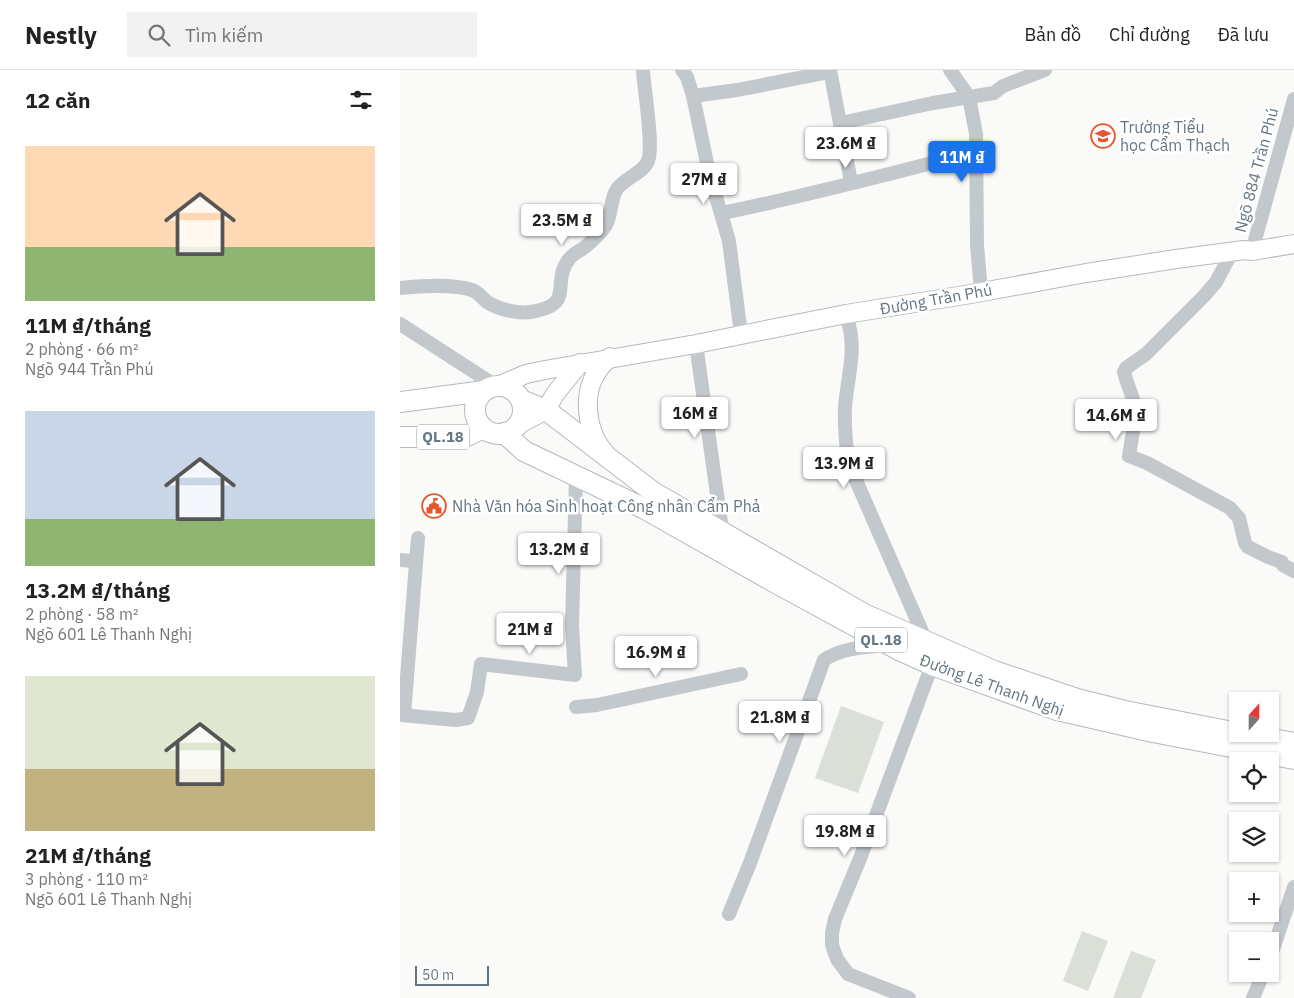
<!DOCTYPE html>
<html lang="vi">
<head>
<meta charset="utf-8">
<style>
	:root { --surface:#fff; --page:#f2f2f2; --text:#222; --muted:#767676; --line:#e0e0e0; --accent:#1a73e8 }
	body { margin:0; font-family:"IBM Plex Sans",sans-serif; background:var(--page); color:var(--text); height:100vh; display:flex; flex-direction:column; font-size:19px; white-space:nowrap }
	* { box-sizing:border-box; margin:0 }
	p { font-size:16px; color:var(--muted) }
	.icon { flex:none; width:28px; height:28px; fill:none; stroke:currentColor; stroke-width:2; stroke-linecap:round; stroke-linejoin:round }
	.map { position:relative; flex:1; overflow:hidden }
	.sheet { display:flex; flex-direction:column; background:var(--surface); width:400px }
	.sheet>* { flex:none }
	.needle { width:32px; rotate:21deg }
	.fabs { position:absolute; left:829px; top:622px; display:grid; gap:10px }
	.fabs a { display:grid; place-items:center; width:50px; height:50px; border-radius:0px; background:var(--surface); box-shadow:0 1px 4px #0004; font-size:25px }
	.scale { position:absolute; left:15px; bottom:12px; width:74px; box-sizing:border-box; padding-left:5px; border:2px solid #657683; border-top:0; font-size:14px; line-height:18px; white-space:nowrap; color:#657683; -webkit-text-stroke:4px #fff; paint-order:stroke }
	.price { position:absolute; translate:-50% -42px; padding:0 11px; border-radius:5px; background:#fff; color:#222; font-size:16px; line-height:32px; filter:drop-shadow(0 1px 2px #0008) }
	.price::after { content:''; position:absolute; left:50%; top:30px; width:15px; height:11px; margin-left:-8px; background:inherit; clip-path:polygon(0 0,100% 0,50% 100%) }
	.price.on { background:var(--accent); color:#fff }
	ul { padding:0; list-style:none }
	li { display:grid; align-content:center; gap:10px; height:265px; padding:0 25px }
	li span { display:grid; place-items:center; height:155px; border-radius:0px; color:#555 }
	li>.icon { margin-inline-start:auto }
	span .icon { width:90px; height:90px; fill:#fffc; stroke-width:1 }
	li b { font-size:21px }
	h2 { display:flex; justify-content:space-between; align-items:center; height:60px; padding:0 25px; font-size:21px }
	header { display:flex; align-items:center; gap:30px; box-sizing:border-box; height:70px; padding:0 25px; background:var(--surface); border-bottom:1px solid var(--line) }
	header strong { font-size:24px }
	nav { display:flex; gap:28px; margin-inline-start:auto; font-size:18px }
	.search { width:350px; height:45px; background:var(--page); display:flex; align-items:center; gap:12px; box-sizing:border-box; padding:0 18px; border-radius:0px; color:var(--muted); font-size:19px }
	main { display:flex; flex:1; min-height:0 }
	.map>svg:first-child { display:block }
</style>
</head>
<body>
<header>
<strong>Nestly</strong>
<div class="search"><svg class="icon" aria-label="search" viewBox="0 0 24 24"><circle cx="10" cy="10" r="6"/><path d="M15 15l6 6"/></svg>Tìm kiếm</div>
<nav><a>Bản đồ</a><a>Chỉ đường</a><a>Đã lưu</a></nav>
</header>
<main>
<section class="sheet">
<h2>12 căn<svg class="icon" aria-label="filters" viewBox="0 0 24 24"><path d="M4 7h16M4 17h16"/><circle cx="9" cy="7" r="2"/><circle cx="15" cy="17" r="2"/></svg></h2>
<ul>
<li><span style="background:linear-gradient(#ffd9b3 65%,#8fb573 0)"><svg class="icon" aria-label="home" viewBox="0 0 24 24"><path d="M3 11l9-7 9 7M6 9v11h12V9"/></svg></span><div><b>11M ₫/tháng</b><p>2 phòng · 66 m²</p><p>Ngõ 944 Trần Phú</p></div></li>
<li><span style="background:linear-gradient(#c9d6e8 70%,#8fb573 0)"><svg class="icon" aria-label="home" viewBox="0 0 24 24"><path d="M3 11l9-7 9 7M6 9v11h12V9"/></svg></span><div><b>13.2M ₫/tháng</b><p>2 phòng · 58 m²</p><p>Ngõ 601 Lê Thanh Nghị</p></div></li>
<li><span style="background:linear-gradient(#dfe7d0 60%,#c2b280 0)"><svg class="icon" aria-label="home" viewBox="0 0 24 24"><path d="M3 11l9-7 9 7M6 9v11h12V9"/></svg></span><div><b>21M ₫/tháng</b><p>3 phòng · 110 m²</p><p>Ngõ 601 Lê Thanh Nghị</p></div></li>
</ul>
</section>
<div class="map">
<svg width="894" height="928" viewBox="0 0 894 928">
	<rect width="100%" height="100%" fill="#fafaf8"/>
	<g fill="#dadfd7">
		<path d="M441,636L484,652L458,723L415,708Z"/>
		<path d="M682,861L708,871L688,921L663,911Z"/>
		<path d="M731,881L756,890L741,928H713Z"/>
	</g>
	<g fill="none" stroke-linecap="round" stroke-linejoin="round">
		<g stroke="#b5babe" stroke-width="20">
			<g id="major">
				<path d="M98,316L126,304L145,300L296,274L446,244L571,224L686,203L776,189L844,180L852,181L894,174"/>
				<path d="M116,356L146,340L155,324L180,293"/>
				<path d="M206,384C186,363 181,323 199,299C202,295 206,291 210,287"/>
			</g>
		</g>
		<g stroke="#b4b9bd" stroke-width="22">
			<g id="highway">
				<circle cx="99" cy="340" r="24"/>
				<path d="M121,330L146,340L253,422L464,544L594,601L677,629L725,641L838,663"/>
				<path d="M0,332L84,321"/>
				<path d="M104,363L124,381L245,439L374,512L501,581L532,595L657,640L753,662L894,689"/>
				<path d="M0,367H56L69,365L83,358"/>
				<path d="M843,664L894,673"/>
			</g>
		</g>
		<g stroke="#c3c8cc" stroke-width="14">
			<path d="M282,0L287,7L293,26L309,103L329,171L341,264"/>
			<path d="M430,0L451,112"/>
			<path d="M550,0L569,27L576,64L577,175L581,221"/>
			<path d="M293,26L337,20L430,2"/>
			<path d="M441,53L533,33L594,23L603,16L645,0"/>
			<path d="M322,143C407,126 491,103 576,82"/>
			<path d="M852,181L894,29"/>
			<path d="M832,182L816,212L804,226L746,284L726,298L724,302L726,309L734,332L736,342L729,386L747,393L830,438L839,448L845,473L848,477L868,487L882,492L883,495L894,501"/>
			<path d="M0,218C19,216 54,214 72,220C78,222 82,228 87,232C98,239 117,244 130,242C178,235 149,213 170,188C174,183 180,181 185,177C192,171 201,163 206,155C212,144 210,129 217,119C225,108 243,103 248,91C254,75 244,20 243,0"/>
			<path d="M446,244C458,280 448,301 445,337C444,356 446,373 448,392L527,573"/>
			<path d="M0,254L96,316"/>
			<path d="M296,274L322,460"/>
			<path d="M0,490L16,491"/>
			<path d="M176,637L197,635L341,604"/>
			<path d="M0,645L56,650L68,648L77,622L81,594L175,605L172,555L176,405"/>
			<path d="M4,645L18,468"/>
			<path d="M329,844L350,793L424,590C443,577 468,577 490,575"/>
			<path d="M870,888L894,817"/>
			<path d="M509,928L448,904L437,889L432,875V863L435,849L461,786L532,595"/>
			<path d="M853,928L863,904"/>
		</g>
		<use href="#major" stroke="#fff" stroke-width="18"/>
		<use href="#highway" stroke="#fff" stroke-width="20"/>
	</g>
	<defs>
		<g id="school-ring" transform="scale(1.25)"><circle r="9.5" fill="#fff" stroke="#e4572e" stroke-width="1.5"/><path d="M0-5L7-2L0 1L-7-2ZM-4 1L0 2.5L4 1V4Q0 6-4 4Z" fill="#e4572e"/></g>
		<g id="civic-ring" transform="scale(1.25)"><circle r="9.5" fill="#fff" stroke="#e4572e" stroke-width="1.5"/><path d="M-.6-6.5H3V-4.5H.6V-3L4-1V1h2V6H-6V1h2V-1L-.6-3ZM-1.2 2.5V6h2.4V2.5Z" fill="#e4572e"/></g>
	</defs>
	<g fill-rule="evenodd">
		<use href="#school-ring" x="703" y="66"/>
		<use href="#civic-ring" x="34" y="436"/>
	</g>
	<g text-anchor="middle" stroke-width="5" stroke-linejoin="round" paint-order="stroke">
		<g fill="#fff" stroke="#939fa8" stroke-width="1">
			<rect x="17" y="354.5" width="52" height="25" rx="4"/>
			<rect x="455" y="557.5" width="52" height="25" rx="4"/>
		</g>
		<g font-size="15" font-weight="bold" fill="#657683">
			<text x="43" y="372">QL.18</text>
			<text x="481" y="575">QL.18</text>
		</g>
		<g font-size="16" fill="#657683" stroke="#fff" text-anchor="start">
			<text x="720" y="63">Trường Tiểu<tspan x="720" dy="18">học Cẩm Thạch</tspan></text>
			<text x="52" y="442">Nhà Văn hóa Sinh hoạt Công nhân Cẩm Phả</text>
		</g>
		<g font-size="16" fill="#657683" stroke="#fff">
			<text transform="translate(856 100) rotate(-75)" y="6">Ngõ 884 Trần Phú</text>
			<text transform="translate(536 229) rotate(-10)" y="6">Đường Trần Phú</text>
			<text transform="translate(592 615) rotate(20)" y="6">Đường Lê Thanh Nghị</text>
		</g>
	</g>
</svg>
<div class="fabs">
<a><svg class="needle" viewBox="-14 -14 28 28"><path d="M0-13l5 13h-10z" fill="#e53935"/><path d="M0 13l5-13h-10z" fill="#767676"/></svg></a>
<a><svg class="icon" aria-label="locate" viewBox="0 0 24 24"><circle cx="12" cy="12" r="6"/><path d="M12 2v4M12 18v4M2 12h4M18 12h4"/></svg></a>
<a><svg class="icon" aria-label="layers" viewBox="0 0 24 24"><path d="M12 4l9 5-9 5-9-5zM3 14l9 5 9-5"/></svg></a>
<a>+</a>
<a>−</a>
</div>
<div class="scale">50 m</div>
<b class="price" style="left:446px;top:99px">23.6M ₫</b>
<b class="price on" style="left:562px;top:113px">11M ₫</b>
<b class="price" style="left:304px;top:135px">27M ₫</b>
<b class="price" style="left:162px;top:176px">23.5M ₫</b>
<b class="price" style="left:295px;top:369px">16M ₫</b>
<b class="price" style="left:716px;top:371px">14.6M ₫</b>
<b class="price" style="left:444px;top:419px">13.9M ₫</b>
<b class="price" style="left:159px;top:505px">13.2M ₫</b>
<b class="price" style="left:130px;top:585px">21M ₫</b>
<b class="price" style="left:256px;top:608px">16.9M ₫</b>
<b class="price" style="left:380px;top:673px">21.8M ₫</b>
<b class="price" style="left:445px;top:787px">19.8M ₫</b>
</div>
</main>
</body>
</html>
